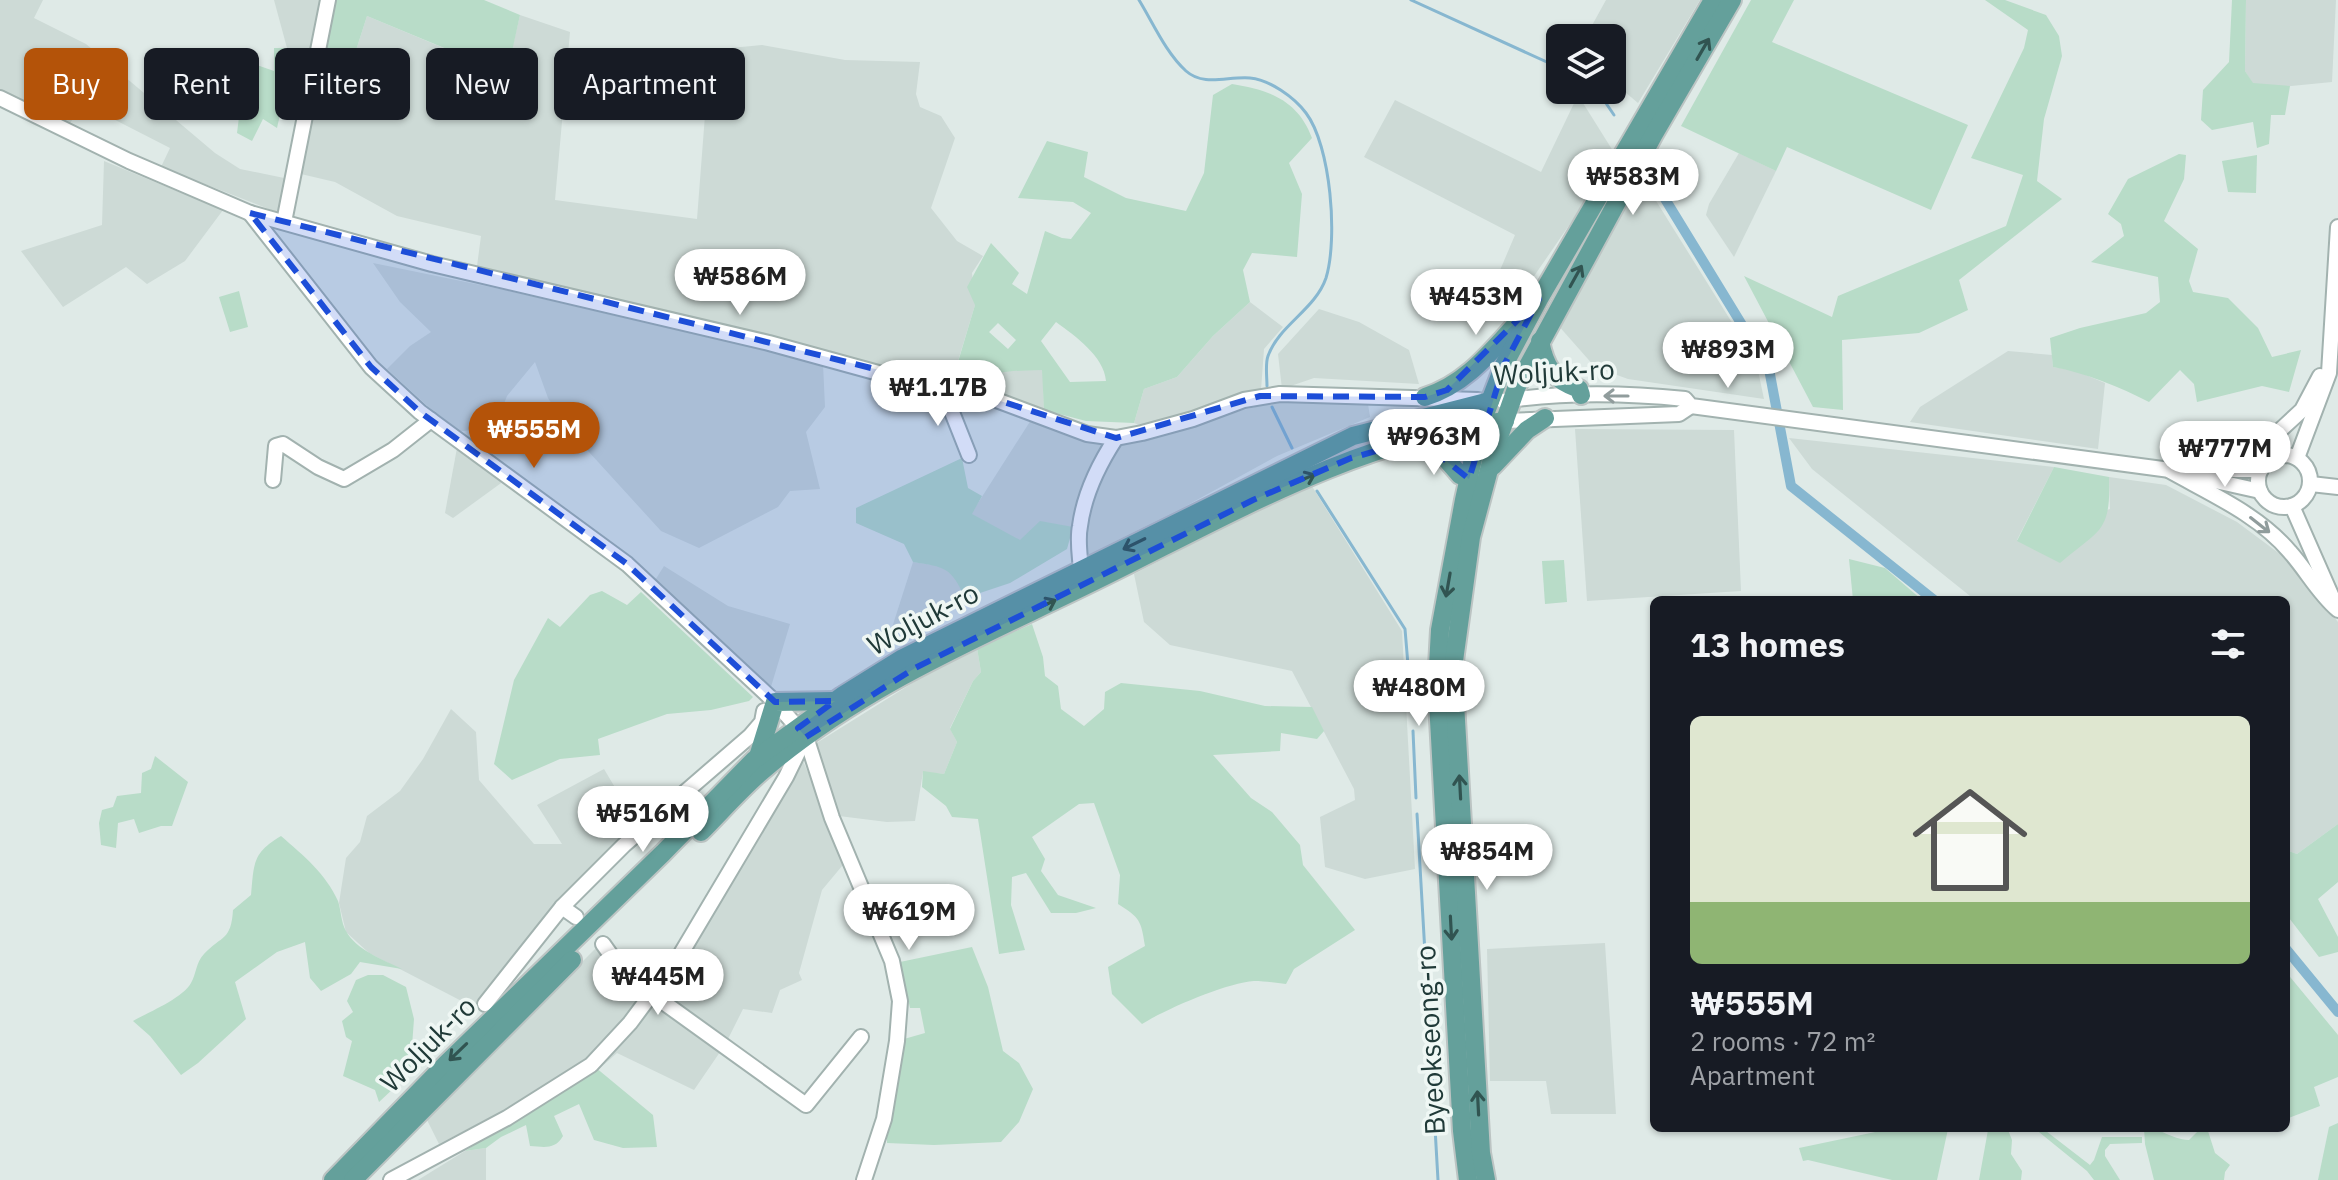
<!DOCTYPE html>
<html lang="en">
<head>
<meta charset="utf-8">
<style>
	:root { --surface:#171b24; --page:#242831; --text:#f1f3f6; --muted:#9ea1a6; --accent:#b45309 }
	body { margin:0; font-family:"IBM Plex Sans",sans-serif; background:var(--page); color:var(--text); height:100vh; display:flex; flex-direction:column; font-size:30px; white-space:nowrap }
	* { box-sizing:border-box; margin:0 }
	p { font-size:26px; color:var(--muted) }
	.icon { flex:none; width:44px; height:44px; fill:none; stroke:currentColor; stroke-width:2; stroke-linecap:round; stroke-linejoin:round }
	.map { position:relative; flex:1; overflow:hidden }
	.sheet { position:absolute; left:1650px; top:596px; width:640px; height:536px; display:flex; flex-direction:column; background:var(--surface); border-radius:12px; box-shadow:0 2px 6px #0004 }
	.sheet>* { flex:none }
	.hud { position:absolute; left:24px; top:48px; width:760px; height:72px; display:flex; gap:16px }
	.controls { position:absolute; left:1546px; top:24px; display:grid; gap:16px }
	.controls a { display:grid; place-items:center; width:80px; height:80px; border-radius:12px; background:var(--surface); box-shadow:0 2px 6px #0004; font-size:40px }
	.price { position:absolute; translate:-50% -68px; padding:0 18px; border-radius:28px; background:#fff; color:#222; font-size:26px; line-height:52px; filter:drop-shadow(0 2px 4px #0008) }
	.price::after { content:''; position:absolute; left:50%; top:48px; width:24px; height:18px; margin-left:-12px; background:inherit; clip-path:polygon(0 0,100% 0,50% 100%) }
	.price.on { background:var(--accent); color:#fff }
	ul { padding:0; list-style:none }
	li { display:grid; align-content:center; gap:16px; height:424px; padding:0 40px }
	li span { display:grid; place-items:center; height:248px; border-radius:12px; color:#555 }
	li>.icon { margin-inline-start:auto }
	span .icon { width:144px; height:144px; fill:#fffc; stroke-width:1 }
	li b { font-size:34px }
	h2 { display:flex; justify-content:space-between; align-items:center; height:96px; padding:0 40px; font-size:34px }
	.tag { padding:0 28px; border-radius:12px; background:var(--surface); box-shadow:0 2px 6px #0004; font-size:28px; line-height:72px }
	.tag.on { background:var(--accent); color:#fff }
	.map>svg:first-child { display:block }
</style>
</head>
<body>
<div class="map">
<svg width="2338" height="1180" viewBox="0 0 2338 1180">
	<rect width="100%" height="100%" fill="#dfeae7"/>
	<g fill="#cddad6">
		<path d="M0,0H43L34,18L86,44L215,153L240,169L289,179L279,213L161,167L170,148L84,104L70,123L0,92Z"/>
		<path d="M274,0H322L306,77L287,48Z"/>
		<path d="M1606,0H1700L1638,103L1612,81V38H1585Z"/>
		<path d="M2246,0H2336L2332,82L2282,87L2253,84L2245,71Z"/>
		<path d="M520,15L570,32L555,200L697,219L710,50L762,45L845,60L920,62L916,94L920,107L941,116L955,138L931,208L957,241L983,256L972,273L975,305L955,371L1043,370L1044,410L702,321L477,266L481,236L397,216L335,182L301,174L322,66H351L367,16L506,74Z"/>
		<path d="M1578,95L1613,151L1572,221L1508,314L1486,303L1515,235L1364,157L1395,100L1541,172Z"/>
		<path d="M1739,153L1776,171L1734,257L1706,215L1709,204Z"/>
		<path d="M104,161L223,210L185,261L147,284L126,267L63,307L21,251L102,225Z"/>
		<path d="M1643,180L1756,361L1764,399L1628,379L1595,367L1557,324L1632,191Z"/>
		<path d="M373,263L505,290L823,364L825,407L806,432L820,489L790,491L778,507L699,548L661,531L568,429L548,398L535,362L507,396L495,427L456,432L387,369L410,346L431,332L400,302Z"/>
		<path d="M1250,302L1283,327L1264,349L1261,390L1142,426L1134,423L1144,389L1177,377L1213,336Z"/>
		<path d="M1319,309L1359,322L1409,350L1419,384L1314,378L1282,389L1278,354Z"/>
		<path d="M2008,351L2052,355L2053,367L2074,370L2105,383L2098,449L1910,422L1920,407Z"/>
		<path d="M1290,401L1368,404L1370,417L1277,456L1184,507L1085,556L1082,534L1073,527L1020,541L971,514L1031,420L1118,442L1255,407Z"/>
		<path d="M1575,429L1734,430L1741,591L1587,601Z"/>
		<path d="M1789,438L2054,467L2017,540L2110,509L2109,477L2166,485L2237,522L2288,560L2338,622V824L2297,854L2286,850V600H1975L1812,469Z"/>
		<path d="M457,448L508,478L453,518L445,513Z"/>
		<path d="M1310,483L1402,631L1415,869L1365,879L1325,867L1320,817L1355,800L1354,789L1292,671L1170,645L1144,622L1134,574Z"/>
		<path d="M913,562L940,566L955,575L965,598L889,637Z"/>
		<path d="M664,566L728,606L790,624L770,690L654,582Z"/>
		<path d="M977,648L981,672L973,681L950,728L957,742L944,774L923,772L915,821L887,822L839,816L815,744L935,669Z"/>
		<path d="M451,709L476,732L479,780L534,844H562L537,805L604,769L632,816L622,840L588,875L475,1008L369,953L346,932L339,903L346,858L360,842L367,816L400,791L423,759Z"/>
		<path d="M803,761L847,860L822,890L799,973L802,980L780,990L772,1013L743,1009L726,1043L656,994L739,869Z"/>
		<path d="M1605,943L1616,1114H1551L1546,1081H1490L1487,949Z"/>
		<path d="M597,947L653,1002L720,1052L694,1090L617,1053L599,1069L582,1062L499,1113L439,1144L426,1118Z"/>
		<path d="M486,1148V1180H418L465,1151Z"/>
	</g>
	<g fill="#b8dcc8" fill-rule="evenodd">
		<path d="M335,0H484L520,15L507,74L367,16L351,66H322Z"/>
		<path d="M1751,0H1794L1772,42L1968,125L1931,210L1787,147L1776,171L1681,126Z"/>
		<path d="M1985,0H2005L2046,15L2059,36L2062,56L2044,119L2037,181L2062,199L1959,280L1968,310L1919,333L1842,340L1843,410L1813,407L1744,276L1832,317L1838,296L2006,226L2023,175L1971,158L2024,48L2028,30Z"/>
		<path d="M2232,0H2246L2245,71L2253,83L2290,86L2285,115H2271L2269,144L2257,148L2253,122L2212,130L2201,120L2203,90L2229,62Z"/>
		<path d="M274,48H287L306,77L303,101H283L277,128L263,119L252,141L237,133L239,117L188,112L195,94L219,89C216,77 208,74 204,62L210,49H233L243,60L274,71Z"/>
		<path d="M1232,84C1269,90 1298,100 1312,138L1289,163L1302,194L1297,257L1252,253L1243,270L1250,302L1213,336L1177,377L1144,389L1134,423L1086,421L1044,410L1042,370L1013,371L965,377L955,372L975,305L967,287L991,243L1019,273L1012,284L1027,294L1045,231L1062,238L1071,239L1091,213L1073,202L1018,198L1047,141L1088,152L1084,177L1126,198L1186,211L1204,173L1213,95ZM1056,322C1075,336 1104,356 1106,381L1070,382L1041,341ZM998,323L1016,340L1008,349L989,332Z"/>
		<path d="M2179,154L2186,155L2184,179L2164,221L2198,249L2189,281L2193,292L2228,298L2258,328L2272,357L2301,350L2289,392L2262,386L2197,402L2194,384L2180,370L2149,402C2120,387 2086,373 2053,367L2050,338L2080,328L2146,313L2160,302L2158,277L2091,262L2124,236L2121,224L2108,214L2128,179Z"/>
		<path d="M2257,155L2256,193L2228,192L2222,161Z"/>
		<path d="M239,291L248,327L230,332L219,297Z"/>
		<path d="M962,458L968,488L982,496L972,514L1020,540L1040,521L1073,527L1067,549L1010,583L965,598C951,567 945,567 913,562L904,544L856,523V508Z"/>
		<path d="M2054,467L2109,477C2111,533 2100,529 2060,563L2017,541Z"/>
		<path d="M1849,559L1885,568L1922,600H1853Z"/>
		<path d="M1564,560L1567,602L1545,604L1542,561Z"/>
		<path d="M602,591L627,605L641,592L753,697L749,701L711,710L667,714L598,739L600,755L560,759L512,780L494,764L514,680L548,618L560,627L590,595Z"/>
		<path d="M1032,624L1043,657L1045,676L1058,686L1061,709L1084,726L1104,709L1105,692L1121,683L1200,691L1265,706L1312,707L1324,731L1317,739L1281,733L1280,751L1213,755L1251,798L1272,812L1300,845L1303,865L1355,930L1294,969L1286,984C1276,983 1265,981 1254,981C1226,983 1166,1009 1142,1024L1112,994L1108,967L1145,946C1141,920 1140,918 1118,904L1120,875L1094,803L1079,804L1032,837L1045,859L1041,871L1058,895L1096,908L1076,913H1051L1026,873L1012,877L1011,905L1025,950L999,954L978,819L952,817L946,806L922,787L923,771L944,774L957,742L950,729L973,681L981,672L977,648Z"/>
		<path d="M155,756L188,782L172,826H161L139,833L134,819L118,823L116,848L101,845L99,823L102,810L113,807L117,796L141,793L142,773L151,769Z"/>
		<path d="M2338,824V882L2318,899L2338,937V952L2319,957L2286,914V850L2297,854Z"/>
		<path d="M281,836C303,855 326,874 338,901C341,910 341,923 346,931C356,950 384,960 402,969L360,962L351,974L321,991L310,978L305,942L277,952L235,982L246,1019L198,1063L181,1075L150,1036L133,1021C149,1012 183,998 191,983C196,975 196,962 204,954C222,935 231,941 233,910L251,895C254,864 252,853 281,836Z"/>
		<path d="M972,947L988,987L1003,1051L1019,1063L1033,1089L1019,1122L1001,1142L934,1145L887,1143V1126L904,1039L925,1033L920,1008H910L900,962Z"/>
		<path d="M2286,972L2338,1035V1077L2314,1087L2320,1106L2286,1119Z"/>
		<path d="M368,975H383L406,987L414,1019L410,1073L379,1102L375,1090L343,1076L352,1041L346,1037L342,1021L353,1012L347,1001L356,980Z"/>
		<path d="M595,1067L653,1115L657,1147L623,1148L594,1140L579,1104L554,1116L563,1136C555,1150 544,1147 530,1146L526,1125L501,1137L486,1148L465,1151Z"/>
		<path d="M2338,1123V1180H2318L2329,1127Z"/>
		<path d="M2034,1128H2042L2090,1165L2094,1160L2102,1137H2142V1143L2110,1144L2105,1150V1156L2120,1180H2094L2087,1171Z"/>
		<path d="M2144,1128C2162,1128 2170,1139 2189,1140L2198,1131L2197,1128H2207L2215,1153L2230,1165L2225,1172L2224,1180H2154L2145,1144Z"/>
		<path d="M1948,1129L1937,1180H1892L1808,1160L1803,1161L1799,1148L1880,1131Z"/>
		<path d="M1988,1130H2008L2012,1140L2011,1154L2022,1171L2021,1180H1979Z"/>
	</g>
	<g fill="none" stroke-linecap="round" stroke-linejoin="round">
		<g stroke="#87b7d0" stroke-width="3">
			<path d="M1139,0C1153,23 1166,53 1186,71C1204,87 1228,76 1250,78C1270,80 1294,97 1306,113C1331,146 1338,239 1326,278C1315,310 1279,325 1268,356C1265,364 1267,377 1267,386"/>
			<path d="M1411,0L1560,68"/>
			<path d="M1597,90L1614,115"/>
			<path d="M1272,407L1292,448"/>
			<path d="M1317,491L1405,629L1411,701"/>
			<path d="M1413,731L1416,798"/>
			<path d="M1417,814L1438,1180"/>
		</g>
		<g stroke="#87b7d0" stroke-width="10">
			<path d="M1651,176L1769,369L1791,486L1934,600"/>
			<path d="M2286,949L2338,1012"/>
		</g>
		<g stroke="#a2b2af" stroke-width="18">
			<g id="minor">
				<path d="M0,98L129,161L250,213L432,264L769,343L882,374L991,398L1087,434L1116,438L1142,433L1193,419L1244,400L1280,394L1478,400"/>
				<path d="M250,213L371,367L420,412L627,564L775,702L806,737L832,818L892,961L900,1001L897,1041L884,1119L864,1180"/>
				<path d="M284,222L328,0"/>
				<path d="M942,387L969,455"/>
				<path d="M1503,401C1562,392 1626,393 1685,399L1691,406L2170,470H2261"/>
				<path d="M1505,421L1679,414L1691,406"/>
				<circle cx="2284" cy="481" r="26"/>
				<path d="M2297,458L2329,373L2338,227"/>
				<path d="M2205,466L2275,435L2302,410L2320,376"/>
				<path d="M2170,471C2211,494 2259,515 2290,552C2307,571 2318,593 2338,610"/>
				<path d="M2193,476L2260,491"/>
				<path d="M273,480L276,446L283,444L318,467L344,479L393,450L431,420"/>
				<path d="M2311,484L2338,487"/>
				<path d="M2292,506L2336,606"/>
				<path d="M1081,570C1080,556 1077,540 1080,526C1084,495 1099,464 1116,438"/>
				<path d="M562,907L576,917"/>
				<path d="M603,944L615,961L652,994L806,1105L861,1037"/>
				<path d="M485,1004L562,907L624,845L750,736L762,722L764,711"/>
				<path d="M391,1180L507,1118L591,1065L630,1023L679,957L786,777L805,738"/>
			</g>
		</g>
		<g stroke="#bcc4c3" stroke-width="22">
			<g id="major">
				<path d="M1540,341C1545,367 1553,380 1579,389L1581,395"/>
				<path d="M1425,397C1467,384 1492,350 1521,319"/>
				<path d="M1419,439L1440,452L1460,475L1469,479"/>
				<path d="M1493,466L1527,430L1545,418"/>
				<path d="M758,757L775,702L835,701"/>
				<path d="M701,832C721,812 740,790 761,772C861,685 984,636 1101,578C1231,514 1358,439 1505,421"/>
				<path d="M333,1180L446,1064L663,853L754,760L842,696L903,658L1353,436L1490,401"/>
				<path d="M353,1180L572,960"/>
				<path d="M1468,1180L1462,1131L1437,684L1440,630L1464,500L1480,427L1504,365L1539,299L1713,0"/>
				<path d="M1486,1180L1481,1153L1453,668L1471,537L1494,451L1517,386L1654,134L1732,0"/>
			</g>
		</g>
		<use href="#minor" stroke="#fff" stroke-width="14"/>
		<use href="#major" stroke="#64a09b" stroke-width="18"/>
	</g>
	<defs><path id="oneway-shaft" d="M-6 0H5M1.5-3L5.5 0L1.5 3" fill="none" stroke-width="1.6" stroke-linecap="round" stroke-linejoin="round" transform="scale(2)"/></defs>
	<g stroke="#315451">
		<use href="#oneway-shaft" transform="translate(1703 49) rotate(-60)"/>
		<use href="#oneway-shaft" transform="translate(1576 276) rotate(-61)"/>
		<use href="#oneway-shaft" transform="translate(1304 479) rotate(-23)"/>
		<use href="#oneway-shaft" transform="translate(1134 544) rotate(154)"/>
		<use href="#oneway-shaft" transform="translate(1448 585) rotate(100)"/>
		<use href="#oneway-shaft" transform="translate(1045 605) rotate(-25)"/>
		<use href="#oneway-shaft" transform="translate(1460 787) rotate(-93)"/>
		<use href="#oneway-shaft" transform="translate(1451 928) rotate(87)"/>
		<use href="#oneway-shaft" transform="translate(458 1052) rotate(136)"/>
		<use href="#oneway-shaft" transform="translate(1478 1103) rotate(-93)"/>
	</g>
	<g stroke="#909c9c">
		<use href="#oneway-shaft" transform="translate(1616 396) rotate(180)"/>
		<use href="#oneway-shaft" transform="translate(2260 525) rotate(38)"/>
	</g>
	<path fill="#1d4ed8" fill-opacity="0.2" stroke="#1d4ed8" stroke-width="6" stroke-dasharray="16 10" stroke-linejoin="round" d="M250,213L991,398L1116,438L1260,396L1425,397L1447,390L1539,299L1504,365L1469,479L1419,439L1351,458L1253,500L915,668L806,737L798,728L835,701L775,702L627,564L420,412L371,367Z"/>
	<g text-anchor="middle" stroke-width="7" stroke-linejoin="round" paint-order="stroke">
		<g font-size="28" fill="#203a38" stroke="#eff7f4">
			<text transform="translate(1554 372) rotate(-3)" y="10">Woljuk-ro</text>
			<text transform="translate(923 619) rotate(-28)" y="10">Woljuk-ro</text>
			<text transform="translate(1430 1040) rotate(-93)" y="10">Byeokseong-ro</text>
			<text transform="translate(428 1044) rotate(-45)" y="10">Woljuk-ro</text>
		</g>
	</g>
</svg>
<div class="controls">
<a><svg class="icon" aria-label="layers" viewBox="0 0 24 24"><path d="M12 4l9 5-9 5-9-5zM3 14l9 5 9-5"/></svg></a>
</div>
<b class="price" style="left:1633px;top:217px">₩583M</b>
<b class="price" style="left:740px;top:317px">₩586M</b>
<b class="price" style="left:1476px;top:337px">₩453M</b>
<b class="price" style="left:1728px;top:390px">₩893M</b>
<b class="price" style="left:938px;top:428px">₩1.17B</b>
<b class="price on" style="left:534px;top:470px">₩555M</b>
<b class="price" style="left:1434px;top:477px">₩963M</b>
<b class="price" style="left:2225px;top:489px">₩777M</b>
<b class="price" style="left:1419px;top:728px">₩480M</b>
<b class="price" style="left:643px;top:854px">₩516M</b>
<b class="price" style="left:1487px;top:892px">₩854M</b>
<b class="price" style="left:909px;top:952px">₩619M</b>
<b class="price" style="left:658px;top:1017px">₩445M</b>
<div class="hud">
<a class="tag on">Buy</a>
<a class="tag">Rent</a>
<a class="tag">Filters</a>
<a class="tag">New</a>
<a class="tag">Apartment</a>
</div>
<section class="sheet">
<h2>13 homes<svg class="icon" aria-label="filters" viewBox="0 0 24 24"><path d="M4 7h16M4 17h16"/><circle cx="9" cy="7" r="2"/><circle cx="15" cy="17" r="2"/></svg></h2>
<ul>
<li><span style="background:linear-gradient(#dfe7d0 75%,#8fb573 0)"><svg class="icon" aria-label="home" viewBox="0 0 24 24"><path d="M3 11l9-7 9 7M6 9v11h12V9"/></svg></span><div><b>₩555M</b><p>2 rooms · 72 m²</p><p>Apartment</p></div></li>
</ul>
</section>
</div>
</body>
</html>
